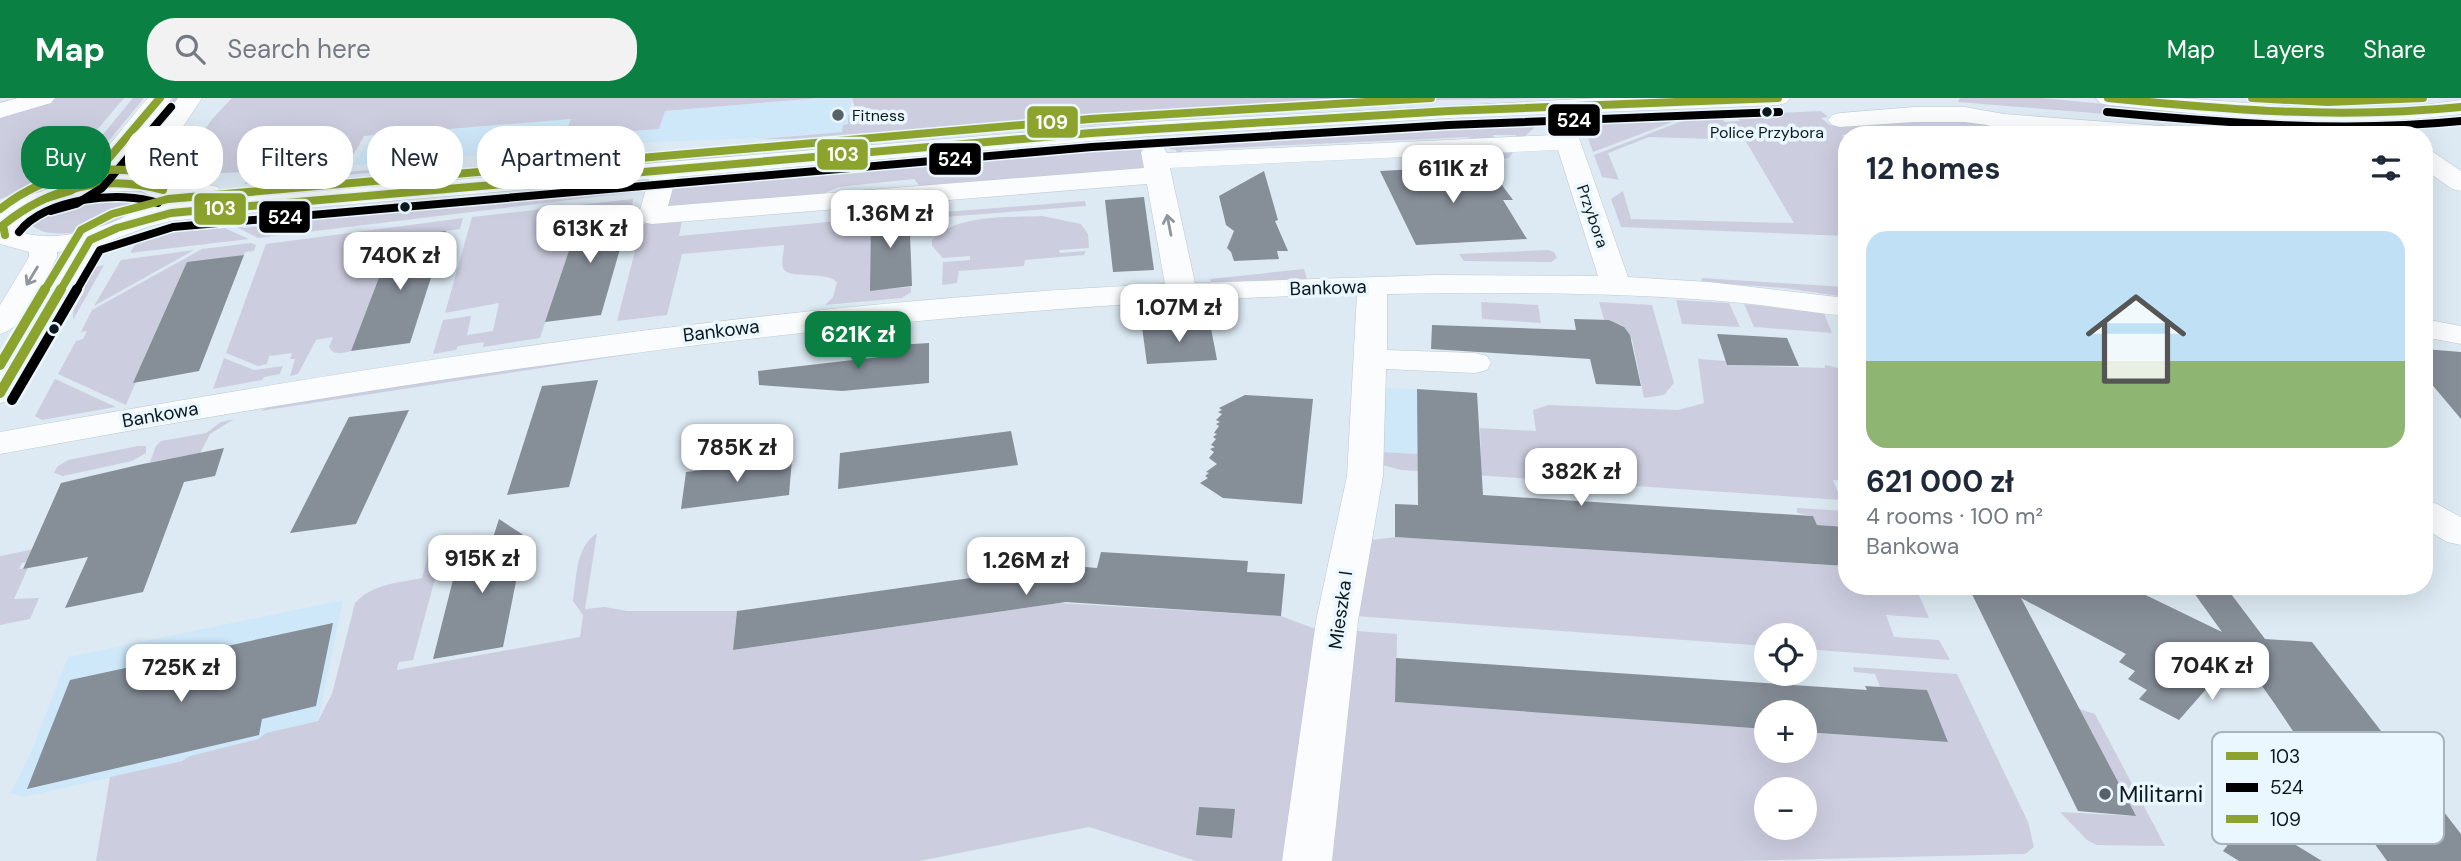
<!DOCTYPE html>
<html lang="en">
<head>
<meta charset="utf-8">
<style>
	:root { --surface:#fff; --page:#f2f2f3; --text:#1f2937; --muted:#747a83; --accent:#0b8043 }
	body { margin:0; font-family:"DM Sans",sans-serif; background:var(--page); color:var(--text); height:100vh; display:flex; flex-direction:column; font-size:26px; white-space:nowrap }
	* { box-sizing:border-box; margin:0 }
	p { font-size:23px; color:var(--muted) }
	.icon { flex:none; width:38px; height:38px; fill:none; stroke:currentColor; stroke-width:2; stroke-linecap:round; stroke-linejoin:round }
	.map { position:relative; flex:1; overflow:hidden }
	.panel { position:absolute; left:1838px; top:28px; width:595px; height:469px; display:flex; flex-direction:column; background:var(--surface); border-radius:28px; box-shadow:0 7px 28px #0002 }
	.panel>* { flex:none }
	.top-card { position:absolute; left:21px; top:28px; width:665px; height:63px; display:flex; gap:14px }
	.controls { position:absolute; left:1754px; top:525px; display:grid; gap:14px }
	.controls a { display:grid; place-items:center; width:63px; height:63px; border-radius:50%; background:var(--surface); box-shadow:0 7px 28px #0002; font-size:35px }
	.price { position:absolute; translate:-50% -60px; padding:0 16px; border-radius:14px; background:#fff; color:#222; font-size:23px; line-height:46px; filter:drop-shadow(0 2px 4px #0008) }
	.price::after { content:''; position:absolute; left:50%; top:42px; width:21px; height:16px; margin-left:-10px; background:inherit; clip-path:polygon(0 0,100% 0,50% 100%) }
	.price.on { background:var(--accent); color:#fff }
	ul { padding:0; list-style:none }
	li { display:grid; align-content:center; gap:14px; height:371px; padding:0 28px }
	li span { display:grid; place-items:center; height:217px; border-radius:21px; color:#555 }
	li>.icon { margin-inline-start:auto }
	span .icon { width:126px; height:126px; fill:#fffc; stroke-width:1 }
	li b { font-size:30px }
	h2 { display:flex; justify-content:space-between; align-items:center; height:84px; padding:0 28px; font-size:30px }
	.pill { padding:0 24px; border-radius:28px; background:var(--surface); box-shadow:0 7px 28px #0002; font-size:24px; line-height:63px }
	.pill.on { background:var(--accent); color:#fff }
	header { display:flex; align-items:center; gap:42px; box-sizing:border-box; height:98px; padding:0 35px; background:var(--accent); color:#fff }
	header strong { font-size:33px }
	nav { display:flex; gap:38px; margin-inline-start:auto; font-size:24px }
	.search { width:490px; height:63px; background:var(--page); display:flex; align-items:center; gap:18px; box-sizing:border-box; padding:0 24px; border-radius:28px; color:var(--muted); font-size:26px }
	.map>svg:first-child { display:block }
</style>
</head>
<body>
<header>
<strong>Map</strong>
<div class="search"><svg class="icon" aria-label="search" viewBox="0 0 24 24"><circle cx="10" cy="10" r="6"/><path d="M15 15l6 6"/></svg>Search here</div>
<nav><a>Map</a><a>Layers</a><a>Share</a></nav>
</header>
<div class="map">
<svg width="2461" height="763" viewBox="0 0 2461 763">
	<rect width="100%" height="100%" fill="#ddeaf3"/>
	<g fill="#cee8fa">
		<path d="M820,0H851L852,33L764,40L650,44L353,67L372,38Z"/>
		<path d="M1379,289L1477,295L1481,359L1379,354Z"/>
		<path d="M343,502L318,623L266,635L258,641L190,658L182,663L24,699L10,695L30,657L68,559Z"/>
	</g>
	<g fill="#cccee0" fill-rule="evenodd">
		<path d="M56,0H124L54,83L0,101V16Z"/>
		<path d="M133,0H144L88,68H77Z"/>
		<path d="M173,0H178L126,76L110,78Z"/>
		<path d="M232,0H820L665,13L659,31L565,38L571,21L364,38L348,66L344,69L254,77L243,74L204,76L176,69H193L184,61L213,20Z"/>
		<path d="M852,0H1552L1387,3L1273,10L1215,18L919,40L759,41L842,34L843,27L848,26V18L855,10Z"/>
		<path d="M1960,0H2042L2185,14L2237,22L2369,29L2377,33L2323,34L1958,4Z"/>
		<path d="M1821,13L1828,19L1821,20L1830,27L1971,21L2013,36L1943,31L1842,37L1846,41V138L1621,129L1611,101L1623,93L1631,121L1794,125L1745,42L1649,39L1608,55L1619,82L1602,79L1594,57L1695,18H1719L1725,24L1740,23L1735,17Z"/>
		<path d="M1605,16L1691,17L1593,54L1583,27L1584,23Z"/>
		<path d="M1510,19L1531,20L1538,26L1520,43L1516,37H1493L1497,44L1474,45L1469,39L1182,52V59H1178L1176,52L1170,51L1167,42L1172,39Z"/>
		<path d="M1145,41L1150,64L1138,73L928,91L919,87L914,81L838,89L813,101L681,113L664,107L669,80Z"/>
		<path d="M1515,51L1509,60L1500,61L1419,65L1413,60L1429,59L1428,55Z"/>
		<path d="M741,57V58L231,103L236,98L557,68Z"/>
		<path d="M395,70L390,73L244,86L248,82Z"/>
		<path d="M655,81L651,92L258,140L227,124L246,122L243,130L260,128L265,120Z"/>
		<path d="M125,93L141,98L143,105C127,126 52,148 32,127C37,101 102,93 125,93Z"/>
		<path d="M633,101L632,109L582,114L540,240L483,249L484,244L458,248L456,252L433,256L443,222L471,218L467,237L493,233L499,205L445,215L472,119Z"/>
		<path d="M1085,103L1086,108L931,120L932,115Z"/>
		<path d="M871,115L870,192L911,189V194L902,200L825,207L833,199L837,184C824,172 787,182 783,170C781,164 784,153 784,147L682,156L667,217L617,223L642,126L682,122L679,138L849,122L850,117Z"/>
		<path d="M1042,118L1081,126L1088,136L1089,150L1059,152L1060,155L1086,153L1084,157L1025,162L1024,168L959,173L957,185L942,187L943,164L970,162V158L943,160L932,148V142C959,115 1007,120 1042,118Z"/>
		<path d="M463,120L460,131L394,140L351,253C343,255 333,258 329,249L333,239L316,242L298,276L290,278L295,261H290L292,255L269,258L267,266L258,268L226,255L266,146Z"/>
		<path d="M220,128L249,141L130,155L137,144L147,138Z"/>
		<path d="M251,145L256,147L254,153L245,154L244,157L187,166L126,307L58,276L76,243L83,241L87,233L81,234L92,212L202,151Z"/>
		<path d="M194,152L94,208L121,162Z"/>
		<path d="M1548,152L1554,154L1557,160L1551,164L1464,163L1459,156Z"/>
		<path d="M104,167L73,222L74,196L88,171Z"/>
		<path d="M1304,171L1307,181L1211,184L1210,181Z"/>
		<path d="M1702,180L1846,189V199L1784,190L1701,184Z"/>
		<path d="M1676,202L1729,205L1740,229L1682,226Z"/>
		<path d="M1481,204L1538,207L1541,225L1482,221Z"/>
		<path d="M1599,204L1652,207L1674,285L1664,297L1644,300L1632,241L1628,240L1622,227L1605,225Z"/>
		<path d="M1744,206L1824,215L1832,235L1754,229Z"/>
		<path d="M634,253L639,255L260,313L279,304Z"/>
		<path d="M224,260L254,272L283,268L280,276L264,279L262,282L213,291Z"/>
		<path d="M1698,261L1726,263L1728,267L1825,270V267L1842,271L1840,273L1846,276V383L1833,382L1841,402L1401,372L1382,367L1379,354L1481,359L1480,330L1536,333L1533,312L1548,307L1678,312L1704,305Z"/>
		<path d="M55,281L116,309L42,322L35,318Z"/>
		<path d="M234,321L210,336L200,355L150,364L156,348L161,343L206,335L221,324Z"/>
		<path d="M138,348H146V355L132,363L63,378L54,375L57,369L68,362Z"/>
		<path d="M1797,410L1846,413V429L1817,427L1813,418L1797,415Z"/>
		<path d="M597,435L585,511L605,509L627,513H737L733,552L1059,505L1281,518L1318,532L1286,763H1196L1089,729L919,763H96L110,679L182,663L190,658L258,641L266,635L318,623L332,596L355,505C372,486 398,485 422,480L431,447L445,444L413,562L399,564L397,572L580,539L583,517L573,503C577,478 575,450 597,435Z"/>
		<path d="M1395,439L1846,468V488H1915L1929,520L1886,517L1894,539L1939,542L1950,562L1804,551V537H1766V548L1355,518L1364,443Z"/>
		<path d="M55,447L53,465L40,468L42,461L22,465L19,471L28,470L14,501L39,500L30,521L0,527V458Z"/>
		<path d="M1345,532L1397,536L1396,604L1766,631V653H1804V634L1947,644L1927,592L1880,589L1875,576L1854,574L1853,569L1957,576L2028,724L2034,749L2025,756L1736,763H1326ZM1766,691H1804V730H1766Z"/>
		<path d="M2079,611L2095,616L2165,748L2097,747L2087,742L2060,714L2135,718Z"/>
	</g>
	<g fill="#868e98">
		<path d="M1487,67L1513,102H1503L1527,141L1416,147L1380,73Z"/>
		<path d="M1264,73L1278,122L1275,123L1288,153H1277L1279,161L1234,163L1231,154L1227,150L1234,133L1226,127L1219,98Z"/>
		<path d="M1144,99L1154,172L1113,174L1105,102Z"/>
		<path d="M632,109L601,217L545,224L582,114Z"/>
		<path d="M909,111L912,188L870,193L871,115Z"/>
		<path d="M446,133L410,245L351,253L394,140Z"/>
		<path d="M244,157L199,273L133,285L187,164Z"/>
		<path d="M1574,221L1609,222L1624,229L1630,237L1641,288L1596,286L1590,261L1431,251L1432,227L1576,232Z"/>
		<path d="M1210,225L1217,262L1147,266L1142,229Z"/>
		<path d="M1717,236L1787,240L1799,268L1727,267Z"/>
		<path d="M929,245V285L842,293L759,287L758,273L879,259L880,248Z"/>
		<path d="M2424,251L2461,254V321L2424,277Z"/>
		<path d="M598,282L569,389L507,397L542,288Z"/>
		<path d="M1417,291L1477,295L1483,397L1813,418L1817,427L1846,429V468L1395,439V406L1418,407Z"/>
		<path d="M1245,297L1313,301L1302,406L1223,400L1200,385L1208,380L1205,378L1209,375L1206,374L1217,366L1209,360L1214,354L1210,351L1215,349L1211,347L1216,341L1213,339L1217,336L1214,335L1219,328L1216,326L1220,324L1216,322L1222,316L1218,314L1222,312L1219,310Z"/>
		<path d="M409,312L356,426L290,435L349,319Z"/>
		<path d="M1011,333L1018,367L838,391L840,355Z"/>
		<path d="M224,350L215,378L184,384L143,494L65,510L88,459L23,471L61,385L138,367Z"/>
		<path d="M792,361L789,397L681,411L686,374Z"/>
		<path d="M499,421L525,438L503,549L433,561L461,450L491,446Z"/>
		<path d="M1101,454L1248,463L1247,474L1285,476L1281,518L1066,504L733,552L737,513L1062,467L1097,470Z"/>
		<path d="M1968,488H2127L2222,534L2189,488H2225L2265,541L2312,544L2461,736V763H2387L2372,742H2367L2272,602L2262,588H2256L2235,558L2179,622L2139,601L2147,592L2128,581L2135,573L2119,564L2126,556L2021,500L2136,718L2078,713Z"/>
		<path d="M333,525L316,608L262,621L259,637L27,691L70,582Z"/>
		<path d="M1396,560L1867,592L1865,588L1927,592L1948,644L1804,634V614H1766V631L1395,604Z"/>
		<path d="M1199,709L1235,711L1232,740L1196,737Z"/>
		<path d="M2256,711L2286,727L2278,736L2322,763H2239L2223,753Z"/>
	</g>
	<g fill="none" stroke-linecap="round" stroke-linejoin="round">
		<g stroke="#bdc8d0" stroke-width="1">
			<g id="minor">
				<path d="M18,0H55L51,5L0,20V5Z"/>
				<path d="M148,0H172L108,78L125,77L178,0H202L150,78L174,89L209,87L218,89L222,95L218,101L211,102L1150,24L1599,0H1790L1786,5L1778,7L1448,20L1150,38L676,79L668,108L1144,70L1141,54L1145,49L1154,46L1163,49L1167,55L1553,37L1549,23L1552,18L1561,16L1570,18L1573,23L1628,179L1709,184L1846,200V218C1800,213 1754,205 1708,202C1601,194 1494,194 1387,196V252L1475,255L1487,258L1491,265L1487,272L1475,275L1386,271L1383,378L1358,523L1332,763H1282L1316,523L1347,378L1357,196C900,208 449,274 0,356V334C385,265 774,204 1165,186L1147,86L652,126L642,124L638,118L649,81L235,116L171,123L147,129L105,145L17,295L12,302L0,305V267L69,153L57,154V159C44,183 28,229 0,236V207L29,159V154L0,146V115C23,92 59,94 83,74C104,57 128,22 148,0ZM1558,52L1598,178L1434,177L1195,185L1170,70ZM141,93L160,102L185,105C172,107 160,99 148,104C138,109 130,117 120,121C92,134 48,145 18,133L17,128C48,97 99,92 141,93Z"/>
				<path d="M2096,0H2179L2328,11L2415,8L2461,2V16C2340,32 2228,19 2108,7L2100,5Z"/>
				<path d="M1914,9H1965L2004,16L2188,30L2197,32L2200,37H2099L2044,32L2047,37H2015L1987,27L1965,24H1914L1840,29L1832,27L1828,22L1832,17L1840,15Z"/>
				<path d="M2424,51L2433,54L2461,73V93L2452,91L2424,71Z"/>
				<path d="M2424,221L2461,228V246L2424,239Z"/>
				<path d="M2424,402L2437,406L2461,419V447L2447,444L2424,430Z"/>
			</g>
		</g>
		<use href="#minor" fill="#fafcfd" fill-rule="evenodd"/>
		<g stroke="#ebf7ff" stroke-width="11">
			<g id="bus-1-far1">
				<path d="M2108,0C2226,12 2342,21 2461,9"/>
				<path d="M47,100L70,93L92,80L160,0"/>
				<path d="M5,137L3,127C50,89 105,76 163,92"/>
				<path d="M60,193L90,142L117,130L171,115L1091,35L1448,13L1778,0"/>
			</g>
		</g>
		<g stroke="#ebf7ff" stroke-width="15">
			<path id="bus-1" d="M0,295L61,191"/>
		</g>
		<g stroke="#ebf7ff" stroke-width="11">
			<g id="bus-2-far1">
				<path d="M2107,14C2226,25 2342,35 2461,23"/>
				<path d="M51,113L76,106L102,90L171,9"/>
				<path d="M19,134C44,100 121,92 158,105"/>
				<path d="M76,193L100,152L173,129L1092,49L1449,27L1779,14"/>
			</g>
		</g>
		<g stroke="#ebf7ff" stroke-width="15">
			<path id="bus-2" d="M12,302L77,191"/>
		</g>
		<g stroke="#ebf7ff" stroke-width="11">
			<g id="bus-3-far1">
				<path d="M2252,0L2328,4L2423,0"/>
				<path d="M0,111C48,73 109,63 168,79"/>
				<path d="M44,193L81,132L112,116L168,101L1090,21L1431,0"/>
			</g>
		</g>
		<g stroke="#ebf7ff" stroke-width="15">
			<path id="bus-3" d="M0,267L45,191"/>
		</g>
		<use href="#bus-1-far1" stroke="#8ca42e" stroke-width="8"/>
		<use href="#bus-1" stroke="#8ca42e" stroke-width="10"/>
		<use href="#bus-2-far1" stroke="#000" stroke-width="8"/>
		<use href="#bus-2" stroke="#000" stroke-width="10"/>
		<use href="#bus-3-far1" stroke="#8ca42e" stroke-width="8"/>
		<use href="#bus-3" stroke="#8ca42e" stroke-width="10"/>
	</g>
	<defs><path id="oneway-shaft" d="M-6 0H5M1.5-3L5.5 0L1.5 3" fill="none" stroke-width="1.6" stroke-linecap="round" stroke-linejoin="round" transform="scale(1.75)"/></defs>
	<g stroke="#8f9599">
		<use href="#oneway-shaft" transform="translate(1169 127) rotate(-101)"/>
		<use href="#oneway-shaft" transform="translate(32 178) rotate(121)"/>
	</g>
	<g fill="#0d171e" stroke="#ebf7ff" stroke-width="2.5">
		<circle cx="1767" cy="14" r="6"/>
		<circle cx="405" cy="109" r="6"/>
		<circle cx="54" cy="231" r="6"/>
	</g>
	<g fill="#566169" stroke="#ebf7ff" stroke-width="2.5">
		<circle cx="838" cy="17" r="7"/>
		<circle cx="2105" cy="696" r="7"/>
	</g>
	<g text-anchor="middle" stroke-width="7" stroke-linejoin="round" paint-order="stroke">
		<g font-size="16" fill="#0d171e" stroke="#ebf7ff" text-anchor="start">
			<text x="852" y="23">Fitness</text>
		</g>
		<g font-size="16" fill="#0d171e" stroke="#ebf7ff">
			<text x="1767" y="40">Police Przybora</text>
		</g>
		<g font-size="16" fill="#0d171e" stroke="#ebf7ff">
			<text transform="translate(1593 118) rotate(71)" y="6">Przybora</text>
		</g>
		<g font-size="19" fill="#0d171e" stroke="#ebf7ff">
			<text transform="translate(1328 189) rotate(-2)" y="7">Bankowa</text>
			<text transform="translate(721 232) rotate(-7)" y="7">Bankowa</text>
			<text transform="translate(160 316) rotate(-10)" y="7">Bankowa</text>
			<text transform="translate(1340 512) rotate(-82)" y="7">Mieszka I</text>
		</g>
		<g font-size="23" fill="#0d171e" stroke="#ebf7ff" text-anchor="start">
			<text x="2119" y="704">Militarni</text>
		</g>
	</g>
	<rect x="2212" y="634" width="232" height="112" rx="10" fill="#ebf7ff" stroke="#a8b4bc" stroke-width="2"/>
	<rect x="2226" y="654" width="32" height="8" fill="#8ca42e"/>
	<rect x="2226" y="685" width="32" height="9" fill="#000"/>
	<rect x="2226" y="717" width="32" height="8" fill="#8ca42e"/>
	<g font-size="19" fill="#0d171e">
		<text x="2270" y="665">103</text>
		<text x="2270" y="696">524</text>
		<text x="2270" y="728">109</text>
	</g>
	<g stroke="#ebf7ff" stroke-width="2.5">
		<rect x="1547" y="5" width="54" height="34" rx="7" fill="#000"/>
		<rect x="1026" y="7" width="53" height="34" rx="7" fill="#8ca42e"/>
		<rect x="816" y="40" width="53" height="33" rx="7" fill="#8ca42e"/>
		<rect x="928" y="44" width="54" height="34" rx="7" fill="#000"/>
		<rect x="193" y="94" width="54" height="34" rx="7" fill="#8ca42e"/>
		<rect x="258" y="102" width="53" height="34" rx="7" fill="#000"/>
	</g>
	<g font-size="19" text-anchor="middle" font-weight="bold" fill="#fff">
		<text x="1574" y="29">524</text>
		<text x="1052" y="31">109</text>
		<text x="843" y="63">103</text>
		<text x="955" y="68">524</text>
		<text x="220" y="117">103</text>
		<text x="285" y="126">524</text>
	</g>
</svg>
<div class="controls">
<a><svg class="icon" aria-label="locate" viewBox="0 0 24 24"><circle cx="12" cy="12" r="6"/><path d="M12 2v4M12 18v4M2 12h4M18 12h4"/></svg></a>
<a>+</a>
<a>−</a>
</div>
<b class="price" style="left:1453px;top:107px">611K zł</b>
<b class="price" style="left:890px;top:152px">1.36M zł</b>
<b class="price" style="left:590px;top:167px">613K zł</b>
<b class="price" style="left:400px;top:194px">740K zł</b>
<b class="price" style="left:1179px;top:246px">1.07M zł</b>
<b class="price on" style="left:858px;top:273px">621K zł</b>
<b class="price" style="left:737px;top:386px">785K zł</b>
<b class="price" style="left:1581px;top:410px">382K zł</b>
<b class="price" style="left:482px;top:497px">915K zł</b>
<b class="price" style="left:1026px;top:499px">1.26M zł</b>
<b class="price" style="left:2212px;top:604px">704K zł</b>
<b class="price" style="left:181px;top:606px">725K zł</b>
<div class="top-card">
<a class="pill on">Buy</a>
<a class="pill">Rent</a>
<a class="pill">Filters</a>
<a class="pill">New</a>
<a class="pill">Apartment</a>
</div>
<section class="panel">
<h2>12 homes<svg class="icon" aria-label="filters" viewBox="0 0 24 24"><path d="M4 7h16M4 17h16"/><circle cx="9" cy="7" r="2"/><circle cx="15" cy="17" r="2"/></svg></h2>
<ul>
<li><span style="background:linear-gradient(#bfe0f5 60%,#8fb573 0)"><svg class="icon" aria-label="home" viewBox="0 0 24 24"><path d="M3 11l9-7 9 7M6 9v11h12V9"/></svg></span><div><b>621 000 zł</b><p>4 rooms · 100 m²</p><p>Bankowa</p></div></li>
</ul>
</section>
</div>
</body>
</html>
